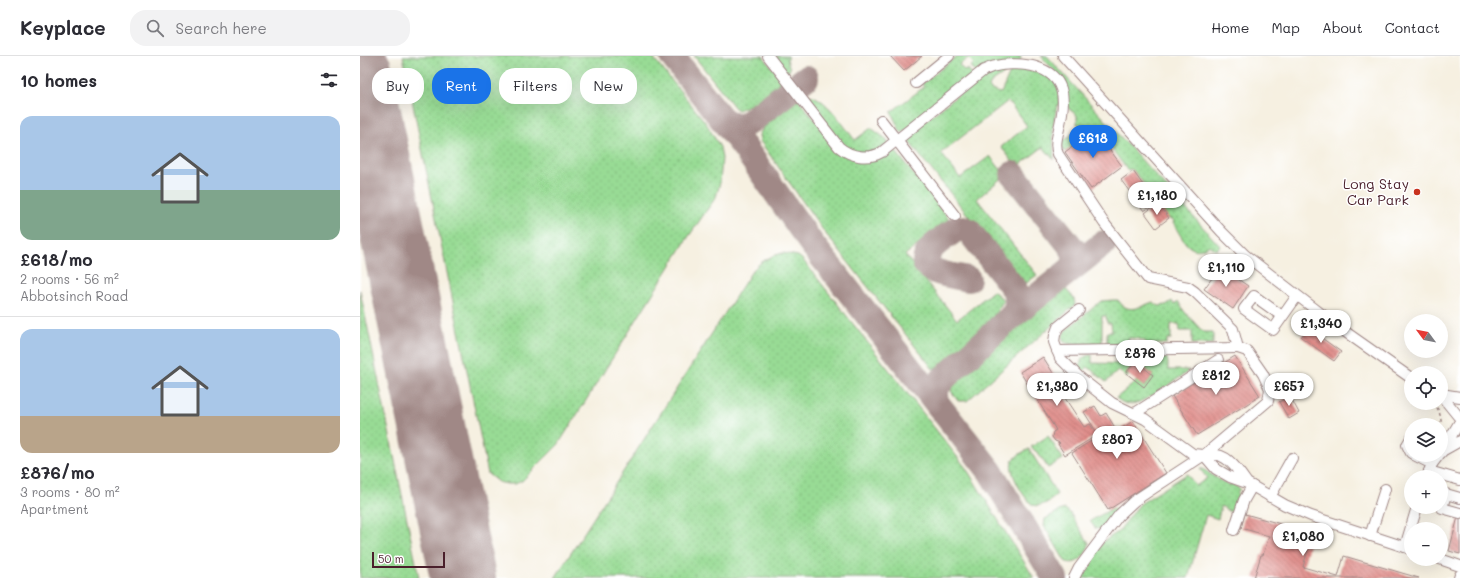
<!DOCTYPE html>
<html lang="en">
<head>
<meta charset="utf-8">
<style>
	:root { --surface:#fff; --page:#f2f2f3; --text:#2b2b33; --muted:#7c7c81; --line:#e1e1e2; --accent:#1a73e8 }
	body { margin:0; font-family:Mali,sans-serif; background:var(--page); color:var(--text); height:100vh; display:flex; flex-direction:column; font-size:15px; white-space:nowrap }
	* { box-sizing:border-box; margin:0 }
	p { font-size:13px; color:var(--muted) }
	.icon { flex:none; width:22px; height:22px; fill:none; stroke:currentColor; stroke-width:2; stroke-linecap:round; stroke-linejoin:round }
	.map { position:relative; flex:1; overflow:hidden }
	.side { display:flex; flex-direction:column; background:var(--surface); width:360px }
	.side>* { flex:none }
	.guide { position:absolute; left:12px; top:12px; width:380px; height:36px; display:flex; gap:8px }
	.needle { width:26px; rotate:302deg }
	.controls { position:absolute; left:1044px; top:258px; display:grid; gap:8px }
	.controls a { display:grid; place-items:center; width:44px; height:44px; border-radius:50%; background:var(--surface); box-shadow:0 4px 16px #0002; font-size:20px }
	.scale { position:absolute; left:12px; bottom:10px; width:73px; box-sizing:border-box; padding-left:4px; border:2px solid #4a1f2b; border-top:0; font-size:11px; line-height:14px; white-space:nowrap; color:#4a1f2b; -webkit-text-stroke:3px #fff; paint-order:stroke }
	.price { position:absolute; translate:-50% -34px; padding:0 9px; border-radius:14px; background:#fff; color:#222; font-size:13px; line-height:26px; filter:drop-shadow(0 1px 2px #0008) }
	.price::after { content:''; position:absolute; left:50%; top:24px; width:12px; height:9px; margin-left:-6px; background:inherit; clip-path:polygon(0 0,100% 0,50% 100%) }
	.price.on { background:var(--accent); color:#fff }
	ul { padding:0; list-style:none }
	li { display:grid; align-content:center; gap:8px; height:212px; padding:0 20px }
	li+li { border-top:1px solid var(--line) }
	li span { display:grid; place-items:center; height:124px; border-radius:12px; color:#555 }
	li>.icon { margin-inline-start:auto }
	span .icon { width:72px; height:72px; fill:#fffc; stroke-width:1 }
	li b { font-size:17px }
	h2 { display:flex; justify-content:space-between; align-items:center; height:48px; padding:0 20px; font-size:17px }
	.chip { padding:0 14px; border-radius:16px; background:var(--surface); box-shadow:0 4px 16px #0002; font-size:14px; line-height:36px }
	.chip.on { background:var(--accent); color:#fff }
	header { display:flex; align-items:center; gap:24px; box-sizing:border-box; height:56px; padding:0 20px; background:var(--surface); border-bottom:1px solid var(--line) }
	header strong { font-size:19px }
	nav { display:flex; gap:22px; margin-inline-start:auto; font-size:14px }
	.search { width:280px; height:36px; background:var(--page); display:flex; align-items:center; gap:10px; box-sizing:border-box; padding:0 14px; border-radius:16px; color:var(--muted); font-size:15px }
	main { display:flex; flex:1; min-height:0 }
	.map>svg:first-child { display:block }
</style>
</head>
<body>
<header>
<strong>Keyplace</strong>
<div class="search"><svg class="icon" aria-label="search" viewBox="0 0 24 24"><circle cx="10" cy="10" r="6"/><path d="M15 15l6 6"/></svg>Search here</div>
<nav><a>Home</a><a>Map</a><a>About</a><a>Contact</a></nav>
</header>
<main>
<section class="side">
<h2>10 homes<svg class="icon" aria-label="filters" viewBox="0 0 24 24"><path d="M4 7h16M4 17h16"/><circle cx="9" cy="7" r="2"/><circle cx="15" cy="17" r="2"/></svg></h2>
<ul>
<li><span style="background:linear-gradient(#a9c7e8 60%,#7fa58c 0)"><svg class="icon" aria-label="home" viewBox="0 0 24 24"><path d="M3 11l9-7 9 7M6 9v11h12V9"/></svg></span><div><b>£618/mo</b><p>2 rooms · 56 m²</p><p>Abbotsinch Road</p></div></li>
<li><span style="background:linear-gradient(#a9c7e8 70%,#b9a48a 0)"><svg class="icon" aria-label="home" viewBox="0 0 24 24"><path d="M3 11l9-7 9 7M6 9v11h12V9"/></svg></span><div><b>£876/mo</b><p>3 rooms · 80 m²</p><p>Apartment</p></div></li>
</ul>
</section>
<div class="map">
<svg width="1100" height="522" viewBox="0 0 1100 522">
	<defs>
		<pattern id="grass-dots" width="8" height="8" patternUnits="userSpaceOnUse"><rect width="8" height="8" fill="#98db94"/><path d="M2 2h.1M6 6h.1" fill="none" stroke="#84bc80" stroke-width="1.8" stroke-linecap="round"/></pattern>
		<pattern id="building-back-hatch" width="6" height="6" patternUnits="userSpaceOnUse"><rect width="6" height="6" fill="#df8c89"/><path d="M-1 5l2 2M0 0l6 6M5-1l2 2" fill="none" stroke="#b77270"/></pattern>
	</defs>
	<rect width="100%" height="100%" fill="#fff"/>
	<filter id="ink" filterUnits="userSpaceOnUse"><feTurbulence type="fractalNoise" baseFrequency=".025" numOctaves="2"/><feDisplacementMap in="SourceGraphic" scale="8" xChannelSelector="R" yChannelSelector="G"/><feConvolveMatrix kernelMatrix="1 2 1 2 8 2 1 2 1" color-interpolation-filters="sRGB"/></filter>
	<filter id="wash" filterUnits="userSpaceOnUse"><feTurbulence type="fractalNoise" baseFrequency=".012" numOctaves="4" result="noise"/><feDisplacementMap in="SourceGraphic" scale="16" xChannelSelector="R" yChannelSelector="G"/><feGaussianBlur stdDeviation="0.9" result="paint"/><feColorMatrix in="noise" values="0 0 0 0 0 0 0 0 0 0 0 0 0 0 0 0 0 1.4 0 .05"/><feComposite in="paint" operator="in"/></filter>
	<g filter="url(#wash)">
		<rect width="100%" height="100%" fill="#f6f0e1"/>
		<g fill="url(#grass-dots)" stroke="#717d60">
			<path d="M43,0H292L346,67L360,91L362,102L360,127L356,141L329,180L198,389L162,425L155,428H147L138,426L128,418Z"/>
			<path d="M334,0H403L422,24L396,46L378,54L375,52Z"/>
			<path d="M413,0H428L429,1L427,3L430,13L425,20Z"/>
			<path d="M597,0H661L660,6L616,17L611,10L614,8L608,2L599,9L605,15L608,13L613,20L590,37H587L574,48V50L542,77L539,73L531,56L564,31L562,28Z"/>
			<path d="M681,0H687L860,190L856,194L850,189C830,203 823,183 813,167L814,165L812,163L810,164L802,153L805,150L802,148L803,146L802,145L800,146L798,143L797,144L773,114L770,113L768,114L765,111L736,71L717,68V59L709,53L707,49L701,22Z"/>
			<path d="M652,12C668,14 693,15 698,33C699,38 699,44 699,49H697L693,71L694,104L683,91L657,111L641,91L667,70L648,45L581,97L600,122L630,100L645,119L617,143L677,219L664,229L545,81L626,17L645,13L644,18L631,27L629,31L631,34L641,37Z"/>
			<path d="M447,39C464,38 485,72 495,84L511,72L525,82L529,88L508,98L486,93L442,41Z"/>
			<path d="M438,43L484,99L533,92L590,164L545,199L597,264L633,235L644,244C627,271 603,302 573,313L465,177L400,85L399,79L403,72Z"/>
			<path d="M718,71L732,72L735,74L705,96L700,89L701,82L705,84L709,81Z"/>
			<path d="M423,197L438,200L443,204L606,412L674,522H195L392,215C401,205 410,200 423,197Z"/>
			<path d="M702,229L714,242L715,249L607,345H598L591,335L597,323L699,230Z"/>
			<path d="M0,234L59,522H0Z"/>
			<path d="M753,244H758C760,246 762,250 765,251C773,256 786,248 793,246L799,250L806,249L812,245L814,249L818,245L824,255L843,276H853V288H832V275H820L819,268H811V283H807V288H788C782,282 776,282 768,282V286H759L758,288L747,289V276H752L751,267H747L746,260H742V289L709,288L704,286L702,281L705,275L741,245Z"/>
			<path d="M801,298C809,300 808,307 808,314H829L825,318C812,326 784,348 770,348C764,348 760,345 756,342L777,325L784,331L793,319L776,305L766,317L768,319L767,322L759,314L746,326L728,311L723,316L720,311C720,303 724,299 732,299V307L769,308V299Z"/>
			<path d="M688,380L703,403L688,412L677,396L674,394L671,391Z"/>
			<path d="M669,393L697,438C693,444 681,452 673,449C665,445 648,415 652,406C655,400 663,396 669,393Z"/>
			<path d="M840,413H843L869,430L872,428L880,433L877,437L879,439L875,446L874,458L861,450L858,463L846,459L828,522H721L725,513L744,485L758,476L780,448L827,418L836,430L847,422Z"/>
			<path d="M753,452L756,454L741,474L735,472L730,465Z"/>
			<path d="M705,453L710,457L729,487C728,498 716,512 705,505L684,470L685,463L699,455Z"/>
		</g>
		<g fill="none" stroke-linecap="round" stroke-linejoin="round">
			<g stroke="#a08886" stroke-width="26">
				<path d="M312,0L384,91L451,187L630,415L695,522"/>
				<path d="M362,63C371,69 378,71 388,67L446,22"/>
				<path d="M653,118L713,193L716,205L712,212"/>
				<path d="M608,223C596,220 571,218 565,207C565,191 586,181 598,172C602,172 605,172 609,175L655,234C659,244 658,252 651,261"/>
				<path d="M576,345C573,337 578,328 583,323L651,261L744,187"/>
			</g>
			<path stroke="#a08886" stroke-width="66" d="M0,17L103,522"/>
		</g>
		<g id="blocks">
			<g fill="url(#building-back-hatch)">
				<path d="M530,0H562L544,15Z"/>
				<path d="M735,74L762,110L731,133L705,96Z"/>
				<path d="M773,115L796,147L784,155L761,124Z"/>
				<path d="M798,147L809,162L796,172L785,157Z"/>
				<path d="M860,211L888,230L873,253L844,233Z"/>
				<path d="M948,272L981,296L974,305L941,281Z"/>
				<path d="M875,300L900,340L837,379L812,340Z"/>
				<path d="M683,301L700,328L697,330L724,371L730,368L737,379L705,399L698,388L700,387L695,385L692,381L693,376L696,374L660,316Z"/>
				<path d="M776,305L793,319L784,331L766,317Z"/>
				<path d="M930,340L939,357L929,363L919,346Z"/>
				<path d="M735,350L741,360L746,357L757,375L773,365L806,417L748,454L712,397L739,380L724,356Z"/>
				<path d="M885,458L928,470L924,483L949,490L943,511L978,521L984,500L1059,522H894L901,499H903L909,480L881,472Z"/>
				<path d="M1098,461L1100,462V498L1089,495Z"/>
			</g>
		</g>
	</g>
	<g filter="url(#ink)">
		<use href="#blocks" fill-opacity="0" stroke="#a08886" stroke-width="1"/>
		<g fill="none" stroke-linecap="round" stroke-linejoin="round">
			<g stroke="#a08886" stroke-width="12">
				<g id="minor">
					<path d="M408,0L479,91C491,101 508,104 522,96L624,14C628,13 632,10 636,10C645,7 666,8 676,11C705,20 706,42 700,68C698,79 694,88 698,98L744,167L788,223L828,231L835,236L873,273L878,292L887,295L903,318L910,333L908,345L844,399L774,445L759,459L719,512L714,522"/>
					<path d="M703,0L861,175L885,199L912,220L977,270L1051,322"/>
					<path d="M556,27L589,0"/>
					<path d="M521,64L595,160"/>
					<path d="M719,254L698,271L695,279L694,286L700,302L719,321L752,347L785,363L833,398L844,399"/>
					<path d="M922,260L894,240L884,253L913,274L937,240"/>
					<path d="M697,295L878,292"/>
					<path d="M1081,338L1100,341"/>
					<path d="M1081,339L1098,360"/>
					<path d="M775,357L858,304"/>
					<path d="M1051,382L1047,389L1051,397"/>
					<path d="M1084,394L1100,385"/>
					<path d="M1081,397L1099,367"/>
					<path d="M1054,399L1072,408"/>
					<path d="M1069,415L1100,424"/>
					<path d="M1067,421L1072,408L1079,399"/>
					<path d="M887,427C880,417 870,401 857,399C853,399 848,399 844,399L856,413L870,421L887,427L925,449L951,460L1051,493"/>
					<path d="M910,441L932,402"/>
					<path d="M1100,442L1086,438L1082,452L1100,457"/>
					<path d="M874,474L884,444L892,430"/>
					<path d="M1010,480L1025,433"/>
					<path d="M1045,491L1057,451"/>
					<path d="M1080,503L1100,510"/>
					<path d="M1099,522L1100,519"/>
				</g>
			</g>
			<path stroke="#a08886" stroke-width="1.5" stroke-dasharray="3 3" stroke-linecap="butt" d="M1073,347C1080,353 1082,364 1081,373"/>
			<use href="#minor" stroke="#fff" stroke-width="10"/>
		</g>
	</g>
	<circle fill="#c8321e" stroke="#fff" stroke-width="1.5" cx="1057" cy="136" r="4"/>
	<g text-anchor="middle" stroke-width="3" stroke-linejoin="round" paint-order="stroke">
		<g font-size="14" fill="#4a1f2b" stroke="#fff" text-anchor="end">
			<text x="1049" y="133">Long Stay<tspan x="1049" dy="16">Car Park</tspan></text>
		</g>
	</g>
</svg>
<div class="controls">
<a><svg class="needle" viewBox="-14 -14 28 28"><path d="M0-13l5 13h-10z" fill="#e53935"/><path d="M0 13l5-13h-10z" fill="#7c7c81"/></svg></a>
<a><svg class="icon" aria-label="locate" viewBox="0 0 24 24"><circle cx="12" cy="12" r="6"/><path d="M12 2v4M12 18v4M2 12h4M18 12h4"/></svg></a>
<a><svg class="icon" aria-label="layers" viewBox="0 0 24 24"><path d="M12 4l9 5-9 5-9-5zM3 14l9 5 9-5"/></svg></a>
<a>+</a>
<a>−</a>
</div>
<div class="scale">50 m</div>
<b class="price on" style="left:733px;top:103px">£618</b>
<b class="price" style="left:797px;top:160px">£1,180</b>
<b class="price" style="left:866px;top:232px">£1,110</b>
<b class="price" style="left:961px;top:288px">£1,340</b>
<b class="price" style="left:780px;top:318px">£876</b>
<b class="price" style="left:856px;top:340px">£812</b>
<b class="price" style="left:697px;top:351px">£1,380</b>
<b class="price" style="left:929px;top:351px">£657</b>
<b class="price" style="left:757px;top:404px">£807</b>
<b class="price" style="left:943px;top:501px">£1,080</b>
<div class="guide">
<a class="chip">Buy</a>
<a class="chip on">Rent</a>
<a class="chip">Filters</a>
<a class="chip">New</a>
</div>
</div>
</main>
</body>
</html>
